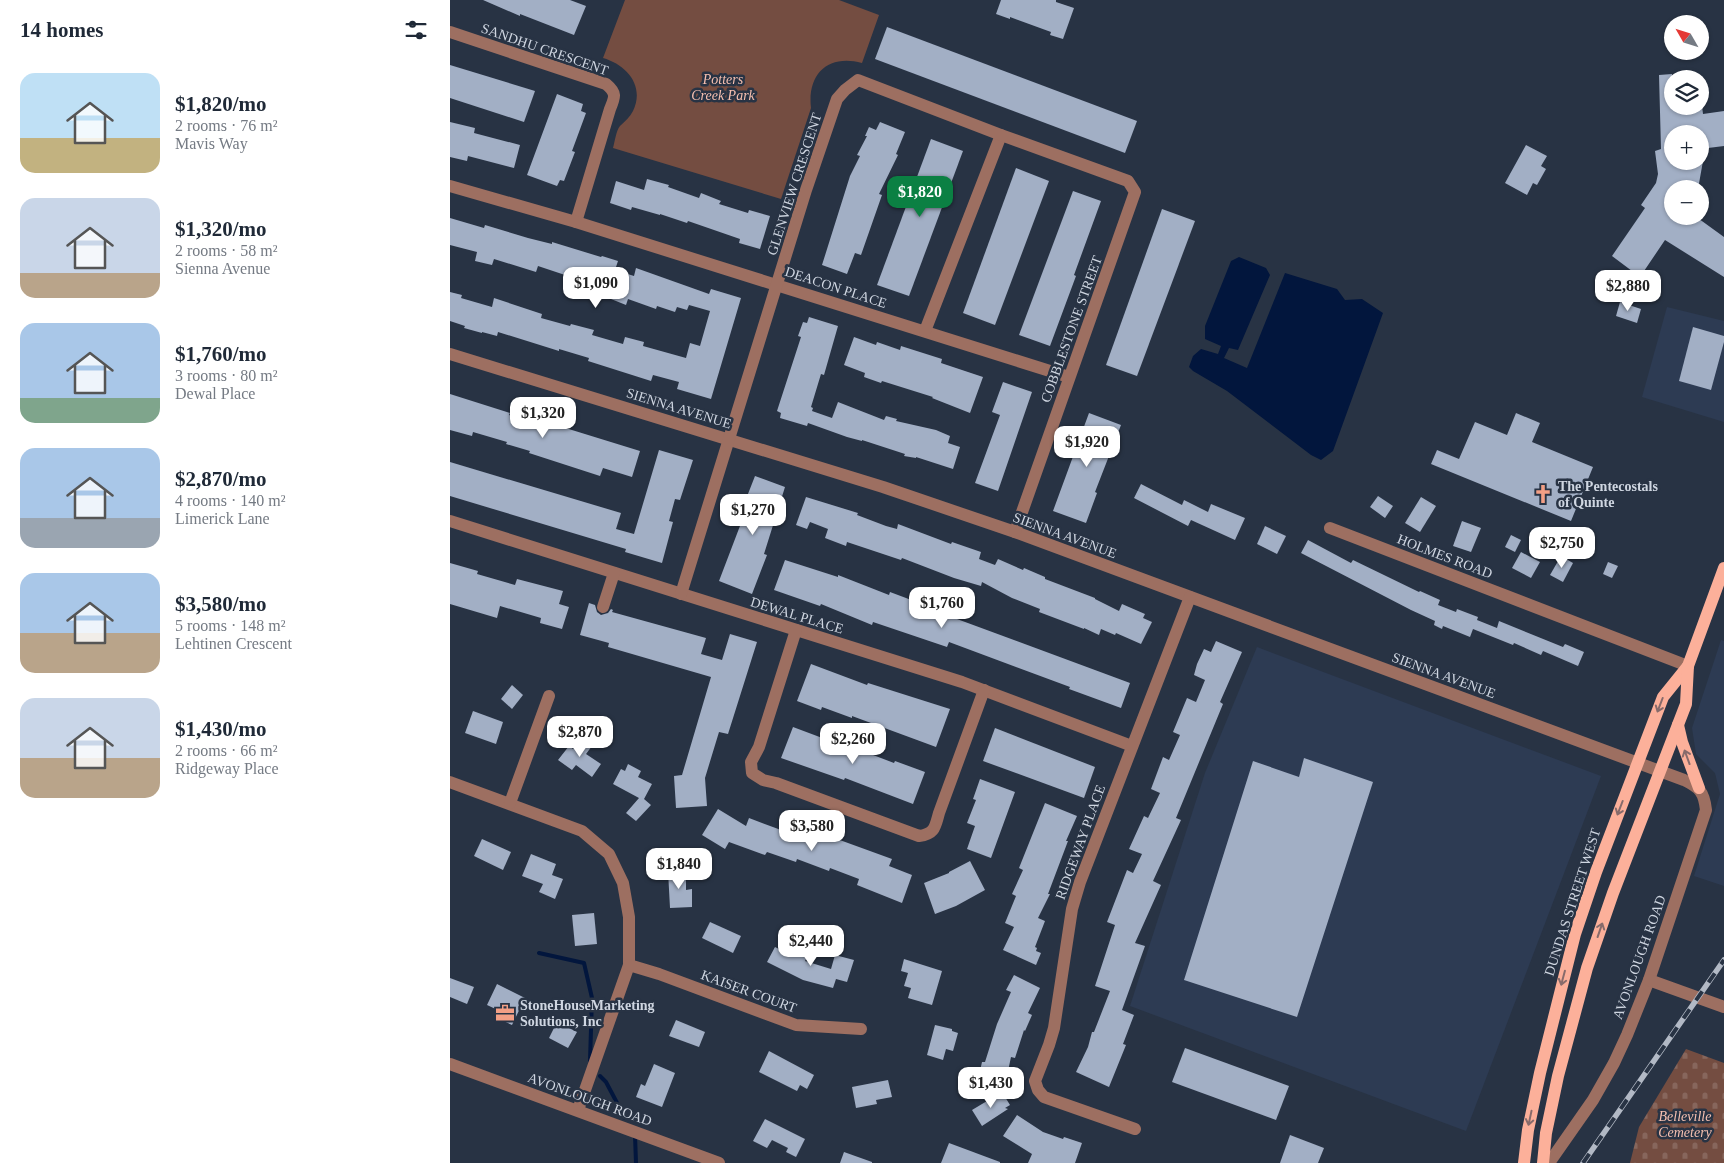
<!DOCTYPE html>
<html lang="en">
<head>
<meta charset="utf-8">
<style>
	:root { --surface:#fff; --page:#f6f6f7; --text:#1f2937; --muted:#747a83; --accent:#0b8043 }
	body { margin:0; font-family:"Times New Roman",serif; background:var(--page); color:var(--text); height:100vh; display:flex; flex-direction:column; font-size:19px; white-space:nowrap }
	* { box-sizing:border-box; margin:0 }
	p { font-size:16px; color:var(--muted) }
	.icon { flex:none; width:28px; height:28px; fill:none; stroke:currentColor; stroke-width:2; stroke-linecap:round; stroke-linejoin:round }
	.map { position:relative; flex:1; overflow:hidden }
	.sheet { display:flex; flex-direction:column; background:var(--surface); width:450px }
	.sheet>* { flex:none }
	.needle { width:32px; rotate:309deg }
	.controls { position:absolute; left:1214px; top:15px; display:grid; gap:10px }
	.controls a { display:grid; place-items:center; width:45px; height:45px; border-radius:50%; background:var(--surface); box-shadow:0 1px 4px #0004; font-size:25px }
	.price { position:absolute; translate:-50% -42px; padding:0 11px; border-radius:10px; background:#fff; color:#222; font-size:16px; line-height:32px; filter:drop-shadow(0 1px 2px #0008) }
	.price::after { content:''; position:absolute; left:50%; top:30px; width:15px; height:11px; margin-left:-8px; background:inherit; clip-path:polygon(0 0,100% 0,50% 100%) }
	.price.on { background:var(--accent); color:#fff }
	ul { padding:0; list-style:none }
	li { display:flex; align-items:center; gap:15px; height:125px; padding:0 20px }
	li span { display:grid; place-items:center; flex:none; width:140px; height:100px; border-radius:15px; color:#555 }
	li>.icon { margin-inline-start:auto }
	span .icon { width:60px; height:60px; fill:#fffc; stroke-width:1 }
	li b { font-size:21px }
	h2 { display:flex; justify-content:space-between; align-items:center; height:60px; padding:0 20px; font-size:21px }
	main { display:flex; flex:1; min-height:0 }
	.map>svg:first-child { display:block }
</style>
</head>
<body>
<main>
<section class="sheet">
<h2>14 homes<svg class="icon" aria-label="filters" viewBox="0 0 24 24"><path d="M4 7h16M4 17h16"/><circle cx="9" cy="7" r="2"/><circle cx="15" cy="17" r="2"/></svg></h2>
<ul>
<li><span style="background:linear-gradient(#bfe0f5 65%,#c2b280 0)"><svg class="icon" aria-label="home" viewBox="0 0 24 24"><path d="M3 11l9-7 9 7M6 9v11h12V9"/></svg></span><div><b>$1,820/mo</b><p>2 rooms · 76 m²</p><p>Mavis Way</p></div></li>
<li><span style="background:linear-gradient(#c9d6e8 75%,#b9a48a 0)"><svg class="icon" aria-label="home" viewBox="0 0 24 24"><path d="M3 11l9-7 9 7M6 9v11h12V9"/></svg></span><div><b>$1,320/mo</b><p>2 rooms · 58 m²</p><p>Sienna Avenue</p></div></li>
<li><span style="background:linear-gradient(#a9c7e8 75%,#7fa58c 0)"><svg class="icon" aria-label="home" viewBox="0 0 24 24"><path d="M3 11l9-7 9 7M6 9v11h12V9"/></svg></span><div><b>$1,760/mo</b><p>3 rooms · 80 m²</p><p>Dewal Place</p></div></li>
<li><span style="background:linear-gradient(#a9c7e8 70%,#9aa5b1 0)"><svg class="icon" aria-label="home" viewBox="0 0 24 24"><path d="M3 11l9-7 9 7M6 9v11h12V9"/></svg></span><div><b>$2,870/mo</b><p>4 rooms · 140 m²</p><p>Limerick Lane</p></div></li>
<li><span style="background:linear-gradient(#a9c7e8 60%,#b9a48a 0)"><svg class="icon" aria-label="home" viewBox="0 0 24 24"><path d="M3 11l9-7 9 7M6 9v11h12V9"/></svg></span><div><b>$3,580/mo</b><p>5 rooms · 148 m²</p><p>Lehtinen Crescent</p></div></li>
<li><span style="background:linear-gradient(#c9d6e8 60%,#b9a48a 0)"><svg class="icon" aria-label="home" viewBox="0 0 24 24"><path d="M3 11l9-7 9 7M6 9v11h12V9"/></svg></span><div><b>$1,430/mo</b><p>2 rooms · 66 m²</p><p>Ridgeway Place</p></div></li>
</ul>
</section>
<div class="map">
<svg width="1274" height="1163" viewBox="0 0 1274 1163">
	<defs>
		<pattern id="cemetery-stones" width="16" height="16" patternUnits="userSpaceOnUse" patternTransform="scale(1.25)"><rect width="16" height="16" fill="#744d41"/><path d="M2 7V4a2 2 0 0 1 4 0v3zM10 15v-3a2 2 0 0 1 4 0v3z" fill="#87665c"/></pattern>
	</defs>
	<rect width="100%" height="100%" fill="#283344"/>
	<g fill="#2d3b53">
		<path d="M1217,307L1274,321V422L1192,397Z"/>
		<path d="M1271,640L1274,641V886L1244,876L1270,794L1265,773L1246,754L1242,728Z"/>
		<path d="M807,647L1151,776L1016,1131L680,1006L755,773Z"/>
	</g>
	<path fill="#744d41" d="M175,0H389L429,15L412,63C378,54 357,74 361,108L331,199L163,148C165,141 166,131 170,126C175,121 180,117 183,111C195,86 177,65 153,58Z"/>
	<path fill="url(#cemetery-stones)" d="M1236,1049L1274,1063V1163H1180L1189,1127Z"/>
	<path fill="#02163d" d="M789,257L816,268L820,275L788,350L779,348L774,358L797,368L835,273L887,289L895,300L912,299L933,313L883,451L871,460L861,455L777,391L743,371L739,367L743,356L751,349L768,354L771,346L755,339V326L781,261Z"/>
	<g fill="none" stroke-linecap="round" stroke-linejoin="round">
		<g stroke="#02163d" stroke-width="4">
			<path d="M89,953L134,963L142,998L140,1061"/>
			<path d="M150,1076L156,1082L175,1118"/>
			<path d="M185,1135L186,1163"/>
		</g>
	</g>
	<g fill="#a2afc5">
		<path d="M33,0H120L136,6L124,35L70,14V16Z"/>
		<path d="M551,0H606V2L624,8L613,39L600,35L601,32L560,17V19L546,14Z"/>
		<path d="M437,27L687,121L675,153L425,59Z"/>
		<path d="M0,65L85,91L74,122L0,98Z"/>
		<path d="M1222,74V106H1252L1253,114L1274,111V146L1250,149V134H1222V161H1253L1248,189H1222V216H1245L1274,237V277L1215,240L1190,277L1162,256L1195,208L1191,205L1206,183L1208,174L1205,151L1211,149L1209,75Z"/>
		<path d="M107,94L133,104L131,111L136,113L122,151L125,152L114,181L110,180L107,186L77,175Z"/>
		<path d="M0,122L25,128L24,133L70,145L64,168L18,156L17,161L0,157Z"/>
		<path d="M430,122L455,132L446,154L448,155L429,194L432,195L411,255L405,253L397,274L372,265L400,176L410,156L407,155L417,136H415L419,127L426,130Z"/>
		<path d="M481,139L513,151L459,296L427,285Z"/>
		<path d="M1076,145L1097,156L1091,166L1096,169L1087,185L1083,183L1077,195L1055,183Z"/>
		<path d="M566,168L599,181L545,325L513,313Z"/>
		<path d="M197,179L219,185L218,187L249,198L251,193L271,201L269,204L298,213L299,210L320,216L310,249L289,243L290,239L238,221L237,223L210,214V215L182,207L181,210L160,203L166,181L194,190Z"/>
		<path d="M623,191L651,201L624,275L626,276L600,346L569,335Z"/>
		<path d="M712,209L745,221L687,376L656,365Z"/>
		<path d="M0,218L34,228L35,225L78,238L102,244V242L151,257L152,256L168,261L165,270L184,276L186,268L259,294L261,289L291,298L261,399L227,389L229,382L203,375L201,381L138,361L139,358L109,349V351L48,332L47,336L32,332V333L14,328L15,326L0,321V292L12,295L11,298L42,307L44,298L92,314L91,318L120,326L121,324L144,330L142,335L173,344L175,337L194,342L193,346L236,358L240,343L250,346L260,311L239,305L237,310L227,307L225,312L207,306L206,309L178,299L176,305L116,281L118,276L88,266L86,272L44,259L42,265L25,261L27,252L0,245Z"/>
		<path d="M1170,302L1191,309L1187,323L1166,316Z"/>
		<path d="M359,317L388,326L374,375L371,374L361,407L363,408L362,411L382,418L388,402L434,420L436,416L447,419L446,421L486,430L500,436L498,443L510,447L503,469L466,457V458L454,456L455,454L412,440V441L397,437L358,423L357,426L330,418L331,413L327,411L351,337L348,336L353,322L357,323Z"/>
		<path d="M1243,327L1274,336V342L1261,390L1229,381Z"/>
		<path d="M404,337L426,345L427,342L450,350L451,346L492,359L491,363L533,377L520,413L482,398L483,397L432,381L431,383L414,377L415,373L394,365Z"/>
		<path d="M553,382L582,392L548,491L525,483L550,415L542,412Z"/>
		<path d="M0,394L60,413L59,415L93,425L95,420L110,424L109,426L190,451L182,477L153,468L150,476L79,453L80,451L56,444L57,442L23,432L22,436L0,430Z"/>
		<path d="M639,413L671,425L645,492L647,493L636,523L603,511Z"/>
		<path d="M1066,413L1090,423L1082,442L1143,467L1121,521L981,464L987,450L1009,459L1025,422L1057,435Z"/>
		<path d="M209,450L243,460L230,500L225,499L219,521L223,522L212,563L175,552L176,549L0,496V462L171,513L166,529L184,534Z"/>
		<path d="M305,476L335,487L314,554L317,555L302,594L269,581L293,518L289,517Z"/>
		<path d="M691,484L732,505L734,500L758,512L761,504L795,518L785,540L741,520L738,526L684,498Z"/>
		<path d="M928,496L943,506L935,518L920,507Z"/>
		<path d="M356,497L408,513L407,515L436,526L447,529L448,524L501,544L502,542L531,552L529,559L545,565L548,559L573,570L574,568L595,577V579L645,598V599L669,611L672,604L695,614L693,618L702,622L691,644L666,633L665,635L651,629L649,635L634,628V629L589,612L590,609L562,598L532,582L531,586L504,578L452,558L451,560L397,542L396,546L375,538L378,529L360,522L357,529L346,525Z"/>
		<path d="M971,497L986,506L970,532L955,523Z"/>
		<path d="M1012,521L1031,528L1021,552L1003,546Z"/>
		<path d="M815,526L836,536L827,554L807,544Z"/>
		<path d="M1061,535L1071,540L1065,552L1055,547Z"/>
		<path d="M858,540L901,563L903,560L969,592L970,591L990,600L988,605L1006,612L1007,609L1028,617L1027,620L1047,628L1049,621L1113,647L1115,644L1134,652L1128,666L1093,651L1091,655L1064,643L1063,645L1023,629L1020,637L993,626L992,629L984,625L985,621L961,610L851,553Z"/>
		<path d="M1071,552L1090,562L1081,578L1062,568Z"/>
		<path d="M1111,556L1123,563L1113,582L1100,575Z"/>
		<path d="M335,560L388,577V575L439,595L440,592L464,601V599L491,608L509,615L507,619L680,683L671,708L619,689L620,687L499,642L497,647L423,622L422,625L371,604L370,606L324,590Z"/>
		<path d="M1158,562L1168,566L1162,578L1153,574Z"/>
		<path d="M0,563L28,571L27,574L65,585L67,579L113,591L109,604L119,607L112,629L90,623L91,618L50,606L47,618L0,604Z"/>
		<path d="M139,603L145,605L147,612L151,615L158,613L161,609L163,610L162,612L256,638L251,654L272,660L280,634L307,642L278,734L269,732L255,778L257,806L226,808L224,776L232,775L261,677L158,647L159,643L130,635Z"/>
		<path d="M766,641L792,652L770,702L773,704L726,818L731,820L703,881L711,885L685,943L695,946L672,1010L684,1015L673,1044L676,1045L659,1087L626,1072L638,1047L642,1032H644L660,991L645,986L665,925L657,922L677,870L683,873L692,854L679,849L694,816L698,818L710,793L701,789L713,757L719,760L730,735L723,732L737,698L746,702L755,680L744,675L747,664L754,649L761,652Z"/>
		<path d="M361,664L417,685L418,683L500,709L486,747L402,716V718L372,707L371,710L347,701Z"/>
		<path d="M62,685L73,695L62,709L51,699Z"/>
		<path d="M23,711L53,722L46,744L15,733Z"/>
		<path d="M343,727L375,739L376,737L444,763L445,761L475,772L463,804L395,778L394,780L331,758Z"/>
		<path d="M545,728L645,767L634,798L533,761Z"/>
		<path d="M131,738L142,746L136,754L151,764L142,777L126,765L122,770L108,760L119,746L123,749Z"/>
		<path d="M854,758L923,782L847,1017L734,980L803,761L849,777Z"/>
		<path d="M178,764L191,771L188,777L202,784L194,799L201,805L186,821L176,813L189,798L163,784L171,769L175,771Z"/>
		<path d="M530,779L565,792L541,858L517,849L525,826L517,823L526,800L523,799Z"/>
		<path d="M595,803L627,816L616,841H618L598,894H600L588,918L595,921L585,947L587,948L586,951L591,953L586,965L553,950L564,927L555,923L566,896L562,894L573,870L569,868Z"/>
		<path d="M268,809L296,826L299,818L331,830L334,824L364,835L365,831L442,859L439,866L462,875L452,903L407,885L409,879L380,868L379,871L347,859L346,862L317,852L315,855L279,842L275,849L252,835Z"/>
		<path d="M32,839L61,852L53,870L24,856Z"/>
		<path d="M81,854L106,864L102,875L113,879L105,899L89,892L93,884L72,876Z"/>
		<path d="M520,861L535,890L506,906L485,914L474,883L499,873V872Z"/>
		<path d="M236,870V890L242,889V907L220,908L218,871Z"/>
		<path d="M144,913L147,944L125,946L122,915Z"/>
		<path d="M260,922L291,936L283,953L252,938Z"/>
		<path d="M325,947L333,951L335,947L342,950L343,948L358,955L355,961L381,969L385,955L404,960L397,982L386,979L383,988L353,980L317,962Z"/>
		<path d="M454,959L492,971L482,1005L458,998L461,988L454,986L458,973L451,971Z"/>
		<path d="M564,975L590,988L578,1013L582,1015L575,1031L574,1030L565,1058L561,1057L555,1085L528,1080L532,1062H535L547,1024L561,992L556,990Z"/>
		<path d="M0,978L24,987L17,1004L0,997Z"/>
		<path d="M47,984L75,998L62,1025L49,1019L52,1012L37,1005Z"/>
		<path d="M226,1020L255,1032L249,1047L219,1036Z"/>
		<path d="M107,1022L127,1032L118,1048L99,1038Z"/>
		<path d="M485,1025L502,1029V1031L508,1033L503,1051L496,1049L493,1060L477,1055Z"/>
		<path d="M735,1048L839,1086L826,1120L722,1082Z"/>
		<path d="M319,1051L364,1075L357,1089L350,1085L347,1091L309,1072Z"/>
		<path d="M204,1064L225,1073L212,1107L186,1097L191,1084L195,1086Z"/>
		<path d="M438,1080L442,1097L426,1100L427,1104L406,1108L402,1087Z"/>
		<path d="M552,1092L560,1105L555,1108L558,1109L532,1126L522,1110Z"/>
		<path d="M567,1115L593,1132L613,1139L614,1137L632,1143L625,1163H578L582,1154L553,1136Z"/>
		<path d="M315,1119L355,1139L346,1157L336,1152L338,1148L322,1140L317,1148L303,1141Z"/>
		<path d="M840,1135L874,1148L868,1163H830Z"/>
		<path d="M499,1143L550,1162V1163H491Z"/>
		<path d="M394,1152L422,1162V1163H390Z"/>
	</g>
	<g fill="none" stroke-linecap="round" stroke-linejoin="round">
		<g stroke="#9d6f61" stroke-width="12">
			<path d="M0,32L156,84C167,93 165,97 160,109L126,222"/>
			<path d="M0,186L126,222L619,377"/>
			<path d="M475,331L551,135"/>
			<path d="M0,354L433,487L565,532L1234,780C1250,788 1254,792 1256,810L1199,980L1177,1035L1164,1063L1143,1100L1099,1163"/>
			<path d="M0,521L512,682L682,746"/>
			<path d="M880,528L1238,666"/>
			<path d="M231,594L356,190L387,99L395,90L408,80L551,135L678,181L685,192L565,532"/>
			<path d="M153,607L164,573"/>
			<path d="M346,630L309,747L301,762L302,773L313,780L326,783L469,836C485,834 485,827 489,813L534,690"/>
			<path d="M0,782L132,831L159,854L173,883L179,917V965L128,1110"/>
			<path d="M60,803L99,696"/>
			<path d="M179,965L209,974L346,1025L411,1029"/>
			<path d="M1199,980L1274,1007"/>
			<path d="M0,1064L269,1163"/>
			<path d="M685,1129L594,1097L588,1090L585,1081L599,1045L604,1028L622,909L630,882L740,597"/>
		</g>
		<g stroke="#fcb09a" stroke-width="12">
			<path d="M1228,725L1232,742L1249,788"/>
			<path d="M1074,1163L1078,1130L1090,1073L1125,934L1146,872L1213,697L1238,666"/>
			<path d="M1093,1163L1096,1133L1108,1076L1137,968L1163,893L1236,704L1238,666L1274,568"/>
		</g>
		<g stroke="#b2b9c5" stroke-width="5.5">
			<path id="rail" d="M1133,1163L1274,960"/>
		</g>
		<use href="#rail" stroke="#283344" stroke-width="4" stroke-dasharray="11" stroke-linecap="butt"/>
	</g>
	<defs><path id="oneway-shaft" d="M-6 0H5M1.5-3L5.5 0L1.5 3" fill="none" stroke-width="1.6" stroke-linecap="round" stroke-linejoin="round" transform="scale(1.25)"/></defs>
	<g stroke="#876b6b">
		<use href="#oneway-shaft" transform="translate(1210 705) rotate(111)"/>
		<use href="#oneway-shaft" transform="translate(1237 757) rotate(-110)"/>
		<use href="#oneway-shaft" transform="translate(1170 808) rotate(111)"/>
		<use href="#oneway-shaft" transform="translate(1150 930) rotate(-71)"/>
		<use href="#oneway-shaft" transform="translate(1113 978) rotate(105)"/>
		<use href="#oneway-shaft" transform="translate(1080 1118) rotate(102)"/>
	</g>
	<defs>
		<g id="church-bare" transform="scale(1.5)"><path d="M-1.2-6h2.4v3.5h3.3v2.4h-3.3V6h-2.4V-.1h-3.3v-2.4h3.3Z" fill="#f39f85" stroke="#283344" stroke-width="2.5" paint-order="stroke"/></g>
		<g id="office-bare" transform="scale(1.5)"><path d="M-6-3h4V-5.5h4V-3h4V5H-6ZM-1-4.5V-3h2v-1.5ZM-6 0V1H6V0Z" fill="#f39f85" stroke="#283344" stroke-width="2.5" paint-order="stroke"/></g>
	</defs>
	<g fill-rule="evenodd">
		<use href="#church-bare" x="1093" y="494"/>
		<use href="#office-bare" x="55" y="1013"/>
	</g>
	<g text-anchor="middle" stroke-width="5" stroke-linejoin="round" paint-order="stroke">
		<g font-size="14" fill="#cfd6e1" stroke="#283344">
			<text transform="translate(95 49) rotate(19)" y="5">SANDHU CRESCENT</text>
			<text transform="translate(344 184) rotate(-72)" y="5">GLENVIEW CRESCENT</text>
			<text transform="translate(386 287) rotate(18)" y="5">DEACON PLACE</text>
			<text transform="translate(621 329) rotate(-70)" y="5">COBBLESTONE STREET</text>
			<text transform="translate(229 408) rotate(17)" y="5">SIENNA AVENUE</text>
			<text transform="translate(615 535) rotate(20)" y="5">SIENNA AVENUE</text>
			<text transform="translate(995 556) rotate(21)" y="5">HOLMES ROAD</text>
			<text transform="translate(347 615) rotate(17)" y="5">DEWAL PLACE</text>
			<text transform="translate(994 675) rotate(20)" y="5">SIENNA AVENUE</text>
			<text transform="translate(630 842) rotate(-70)" y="5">RIDGEWAY PLACE</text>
			<text transform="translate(1122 902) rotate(-72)" y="5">DUNDAS STREET WEST</text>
			<text transform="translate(1189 957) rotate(-70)" y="5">AVONLOUGH ROAD</text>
			<text transform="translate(299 991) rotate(20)" y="5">KAISER COURT</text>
			<text transform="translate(140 1099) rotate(20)" y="5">AVONLOUGH ROAD</text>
		</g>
		<g font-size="14" font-style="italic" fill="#f6c0b0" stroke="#283344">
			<text x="273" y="84">Potters<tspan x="273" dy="16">Creek Park</tspan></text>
			<text x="1235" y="1121">Belleville<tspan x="1235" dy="16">Cemetery</tspan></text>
		</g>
		<g font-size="14" font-weight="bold" fill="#cfd6e1" stroke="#283344" text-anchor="start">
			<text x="1108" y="491">The Pentecostals<tspan x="1108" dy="16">of Quinte</tspan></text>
			<text x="70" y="1010">StoneHouseMarketing<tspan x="70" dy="16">Solutions, Inc</tspan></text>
		</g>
	</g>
</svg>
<div class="controls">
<a><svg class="needle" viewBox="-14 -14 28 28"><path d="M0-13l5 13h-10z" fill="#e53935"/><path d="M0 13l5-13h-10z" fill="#747a83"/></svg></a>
<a><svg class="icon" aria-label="layers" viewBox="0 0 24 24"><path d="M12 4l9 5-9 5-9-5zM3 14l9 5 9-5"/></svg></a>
<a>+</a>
<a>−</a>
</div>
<b class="price on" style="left:470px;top:218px">$1,820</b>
<b class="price" style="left:146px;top:309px">$1,090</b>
<b class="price" style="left:1178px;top:312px">$2,880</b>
<b class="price" style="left:93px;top:439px">$1,320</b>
<b class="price" style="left:637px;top:468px">$1,920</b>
<b class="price" style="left:303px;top:536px">$1,270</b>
<b class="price" style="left:1112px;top:569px">$2,750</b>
<b class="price" style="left:492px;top:629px">$1,760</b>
<b class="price" style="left:130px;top:758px">$2,870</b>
<b class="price" style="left:403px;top:765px">$2,260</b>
<b class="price" style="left:362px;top:852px">$3,580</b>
<b class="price" style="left:229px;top:890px">$1,840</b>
<b class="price" style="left:361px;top:967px">$2,440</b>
<b class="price" style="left:541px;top:1109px">$1,430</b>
</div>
</main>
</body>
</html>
